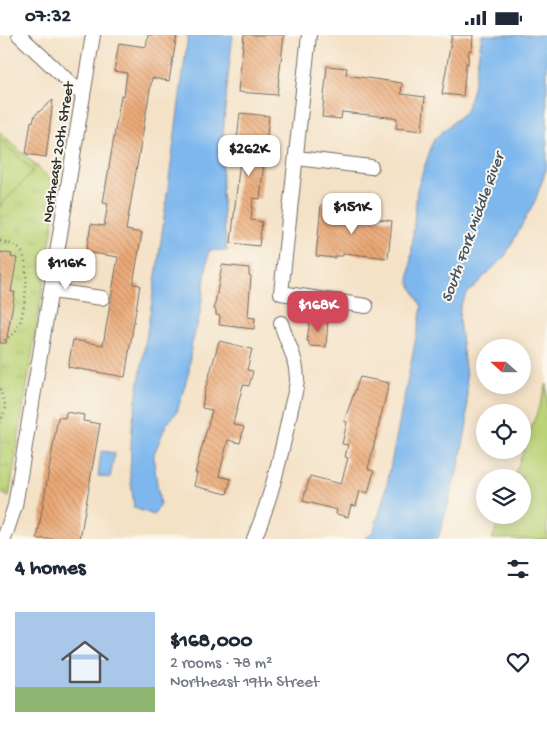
<!DOCTYPE html>
<html lang="en">
<head>
<meta charset="utf-8">
<style>
	:root { --surface:#fff; --page:#f2f2f3; --text:#1f2937; --muted:#747a83; --line:#e0e1e3; --accent:#d1495b }
	body { margin:0; font-family:"Gochi Hand",sans-serif; background:var(--page); color:var(--text); height:100vh; display:flex; flex-direction:column; font-size:19px; white-space:nowrap }
	* { box-sizing:border-box; margin:0 }
	p { font-size:16px; color:var(--muted) }
	.icon { flex:none; width:28px; height:28px; fill:none; stroke:currentColor; stroke-width:2; stroke-linecap:round; stroke-linejoin:round }
	.map { position:relative; height:504px; overflow:hidden }
	.sheet { display:flex; flex-direction:column; background:var(--surface); flex:1 }
	.sheet>* { flex:none }
	.needle { width:32px; rotate:291deg }
	.buttons { position:absolute; left:476px; top:304px; display:grid; gap:10px }
	.buttons a { display:grid; place-items:center; width:55px; height:55px; border-radius:50%; background:var(--surface); box-shadow:0 2px 12px #0003; font-size:25px }
	.price { position:absolute; translate:-50% -42px; padding:0 11px; border-radius:10px; background:#fff; color:#222; font-size:16px; line-height:32px; filter:drop-shadow(0 1px 2px #0008) }
	.price::after { content:''; position:absolute; left:50%; top:30px; width:15px; height:11px; margin-left:-8px; background:inherit; clip-path:polygon(0 0,100% 0,50% 100%) }
	.price.active { background:var(--accent); color:#fff }
	ul { padding:0; list-style:none }
	li { display:flex; align-items:center; gap:15px; height:125px; padding:0 15px }
	li+li { border-top:1px solid var(--line) }
	li span { display:grid; place-items:center; flex:none; width:140px; height:100px; border-radius:0px; color:#555 }
	li>.icon { margin-inline-start:auto }
	span .icon { width:60px; height:60px; fill:#fffc; stroke-width:1 }
	li b { font-size:21px }
	h2 { display:flex; justify-content:space-between; align-items:center; height:60px; padding:0 15px; font-size:21px }
	.status { display:flex; justify-content:space-between; align-items:center; height:35px; padding:0 25px; background:var(--surface); direction:ltr }
	.status svg { height:14px; fill:currentColor }
	.map>svg:first-child { display:block }
</style>
</head>
<body>
<div class="status"><b>07:32</b><svg viewBox="0 0 49 12"><path d="M0 12V9h3v3zM5 12V6h3v6zM10 12V3h3v9zM15 12V0h3v12zM26 1h20v11H26zM47 4h2v5h-2z"/></svg></div>
<div class="map">
<svg width="547" height="504" viewBox="0 0 547 504">
	<defs>
		<pattern id="grass-tufts" width="24" height="20" patternUnits="userSpaceOnUse" patternTransform="scale(1.25)"><rect width="24" height="20" fill="#bbd377"/><path d="M3 7l-1-3M5 7V3M7 7l1-3M15 17l-1-3M17 17v-4M19 17l1-3" fill="none" stroke="#a1b567"/></pattern>
		<pattern id="building-back-hatch" width="6" height="6" patternUnits="userSpaceOnUse" patternTransform="scale(1.25)"><rect width="6" height="6" fill="#eba875"/><path d="M-1 5l2 2M0 0l6 6M5-1l2 2" fill="none" stroke="#bf8960"/></pattern>
	</defs>
	<rect width="100%" height="100%" fill="#fbf7ec"/>
	<filter id="ink" filterUnits="userSpaceOnUse"><feTurbulence type="fractalNoise" baseFrequency=".02" numOctaves="2"/><feDisplacementMap in="SourceGraphic" scale="10" xChannelSelector="R" yChannelSelector="G"/><feConvolveMatrix kernelMatrix="1 2 1 2 8 2 1 2 1" color-interpolation-filters="sRGB"/></filter>
	<filter id="wash" filterUnits="userSpaceOnUse"><feTurbulence type="fractalNoise" baseFrequency=".0096" numOctaves="4" result="noise"/><feDisplacementMap in="SourceGraphic" scale="20" xChannelSelector="R" yChannelSelector="G"/><feGaussianBlur stdDeviation="1.12" result="paint"/><feColorMatrix in="noise" values="0 0 0 0 0 0 0 0 0 0 0 0 0 0 0 0 0 1.4 0 .05"/><feComposite in="paint" operator="in"/></filter>
	<g filter="url(#wash)">
		<rect width="100%" height="100%" fill="#f4e2c7"/>
		<path fill="url(#grass-tufts)" stroke="#737f51" d="M0,97L59,152L9,462L0,457Z"/>
		<g fill="#bbd377" stroke="#737f51">
			<path d="M0,104L33,136L0,171Z"/>
			<path d="M547,349V504H492L501,480H522V442H514Z"/>
		</g>
		<g fill="#7db7ee" stroke="#54718c">
			<path d="M188,0H233C224,72 217,144 227,216L209,215L200,279L191,312L189,336L177,377L166,390L154,419V427L160,470L154,480L134,473L130,439L132,391L158,228Z"/>
			<path d="M482,0H547V132L535,166L505,221L466,260L460,271L459,285L467,349V389L459,430L438,504H364L373,497L384,464L422,272L409,247L417,154L434,104L466,76L473,53Z"/>
			<path d="M101,416L115,418L110,443L98,441Z"/>
		</g>
		<g id="blocks">
			<g fill="url(#building-back-hatch)">
				<path d="M148,0H177L169,46L152,43L126,195L142,198L133,249L140,250L125,342L68,332L73,305L103,310L118,222L86,217L91,189L104,191L108,169L103,168L121,60L124,61L127,38L114,36L119,8L146,12Z"/>
				<path d="M244,0H284L277,60L238,57Z"/>
				<path d="M452,0H473L472,15H469L468,29L466,28L463,61L442,59Z"/>
				<path d="M327,31L347,33L346,40L402,48L401,59L425,62L422,96L396,93L397,83L342,77L341,84L322,82Z"/>
				<path d="M53,65L46,122L26,119L31,86L33,87L35,80Z"/>
				<path d="M240,78L269,81L260,164L253,163L251,185L262,187L259,211L231,208L241,115H236Z"/>
				<path d="M321,170L340,172L339,178L392,186L388,223L343,218V221H335V223L316,221Z"/>
				<path d="M0,217L12,219L11,222L17,223L11,257H15L6,308H0Z"/>
				<path d="M222,230L249,233V240L251,241L248,282L255,283L254,294L219,290L220,281L216,280V275L214,274Z"/>
				<path d="M310,284L328,285L326,312L309,311V306H307Z"/>
				<path d="M219,306L252,314L247,335L253,336L249,351L243,350L233,389L244,392L240,408L228,405L219,441L231,444L227,459L194,451L197,438H195L212,375L202,373L204,359Z"/>
				<path d="M360,342L389,348L368,434L374,436L368,458L360,456L356,471L351,470L348,482L336,479L337,475L303,466L310,441L341,449L348,423L345,422L348,410L342,409L347,387L344,386Z"/>
				<path d="M66,377L84,380L83,386L100,389L80,504H37L58,382L65,383Z"/>
			</g>
		</g>
	</g>
	<g filter="url(#ink)">
		<use href="#blocks" fill-opacity="0" stroke="#716b62" stroke-width="1"/>
		<g fill="none" stroke-linecap="round" stroke-linejoin="round">
			<g stroke="#716b62" stroke-width="16">
				<g id="minor">
					<path d="M19,0L83,60"/>
					<path d="M309,0L281,258L366,271"/>
					<path d="M297,123L371,132"/>
					<path d="M51,256L102,263"/>
					<path d="M4,504L15,471L93,0"/>
					<path d="M254,504C271,464 281,420 290,378C292,367 297,354 297,343C296,320 287,309 281,288"/>
				</g>
			</g>
			<g stroke="#716b62" stroke-width="2.5" stroke-dasharray="1 4" stroke-linecap="butt">
				<path d="M0,206C8,208 15,209 21,216C31,227 25,280 18,292C14,300 7,304 0,307"/>
				<path d="M0,354L6,373L0,387"/>
			</g>
			<use href="#minor" stroke="#fff" stroke-width="14"/>
		</g>
	</g>
	<g text-anchor="middle" stroke-width="4" stroke-linejoin="round" paint-order="stroke">
		<g font-size="15" fill="#2b2b2b" stroke="#fbf7ec">
			<text transform="translate(57 117) rotate(-81)" y="5">Northeast 20th Street</text>
		</g>
		<g font-size="16" font-style="italic" fill="#456" stroke="#fbf7ec">
			<text transform="translate(471 192) rotate(-70)" y="6">South Fork Middle River</text>
		</g>
	</g>
</svg>
<div class="buttons">
<a><svg class="needle" viewBox="-14 -14 28 28"><path d="M0-13l5 13h-10z" fill="#e53935"/><path d="M0 13l5-13h-10z" fill="#747a83"/></svg></a>
<a><svg class="icon" aria-label="locate" viewBox="0 0 24 24"><circle cx="12" cy="12" r="6"/><path d="M12 2v4M12 18v4M2 12h4M18 12h4"/></svg></a>
<a><svg class="icon" aria-label="layers" viewBox="0 0 24 24"><path d="M12 4l9 5-9 5-9-5zM3 14l9 5 9-5"/></svg></a>
</div>
<b class="price" style="left:249px;top:142px">$262K</b>
<b class="price" style="left:352px;top:200px">$151K</b>
<b class="price" style="left:66px;top:256px">$116K</b>
<b class="price active" style="left:318px;top:298px">$168K</b>
</div>
<section class="sheet">
<h2>4 homes<svg class="icon" aria-label="filters" viewBox="0 0 24 24"><path d="M4 7h16M4 17h16"/><circle cx="9" cy="7" r="2"/><circle cx="15" cy="17" r="2"/></svg></h2>
<ul>
<li><span style="background:linear-gradient(#a9c7e8 75%,#8fb573 0)"><svg class="icon" aria-label="home" viewBox="0 0 24 24"><path d="M3 11l9-7 9 7M6 9v11h12V9"/></svg></span><div><b>$168,000</b><p>2 rooms · 78 m²</p><p>Northeast 19th Street</p></div><svg class="icon" aria-label="heart" viewBox="0 0 24 24"><path d="M12 20l-8-8c-3-5 5-10 8-4 3-6 11-1 8 4z"/></svg></li>
</ul>
</section>
</body>
</html>
